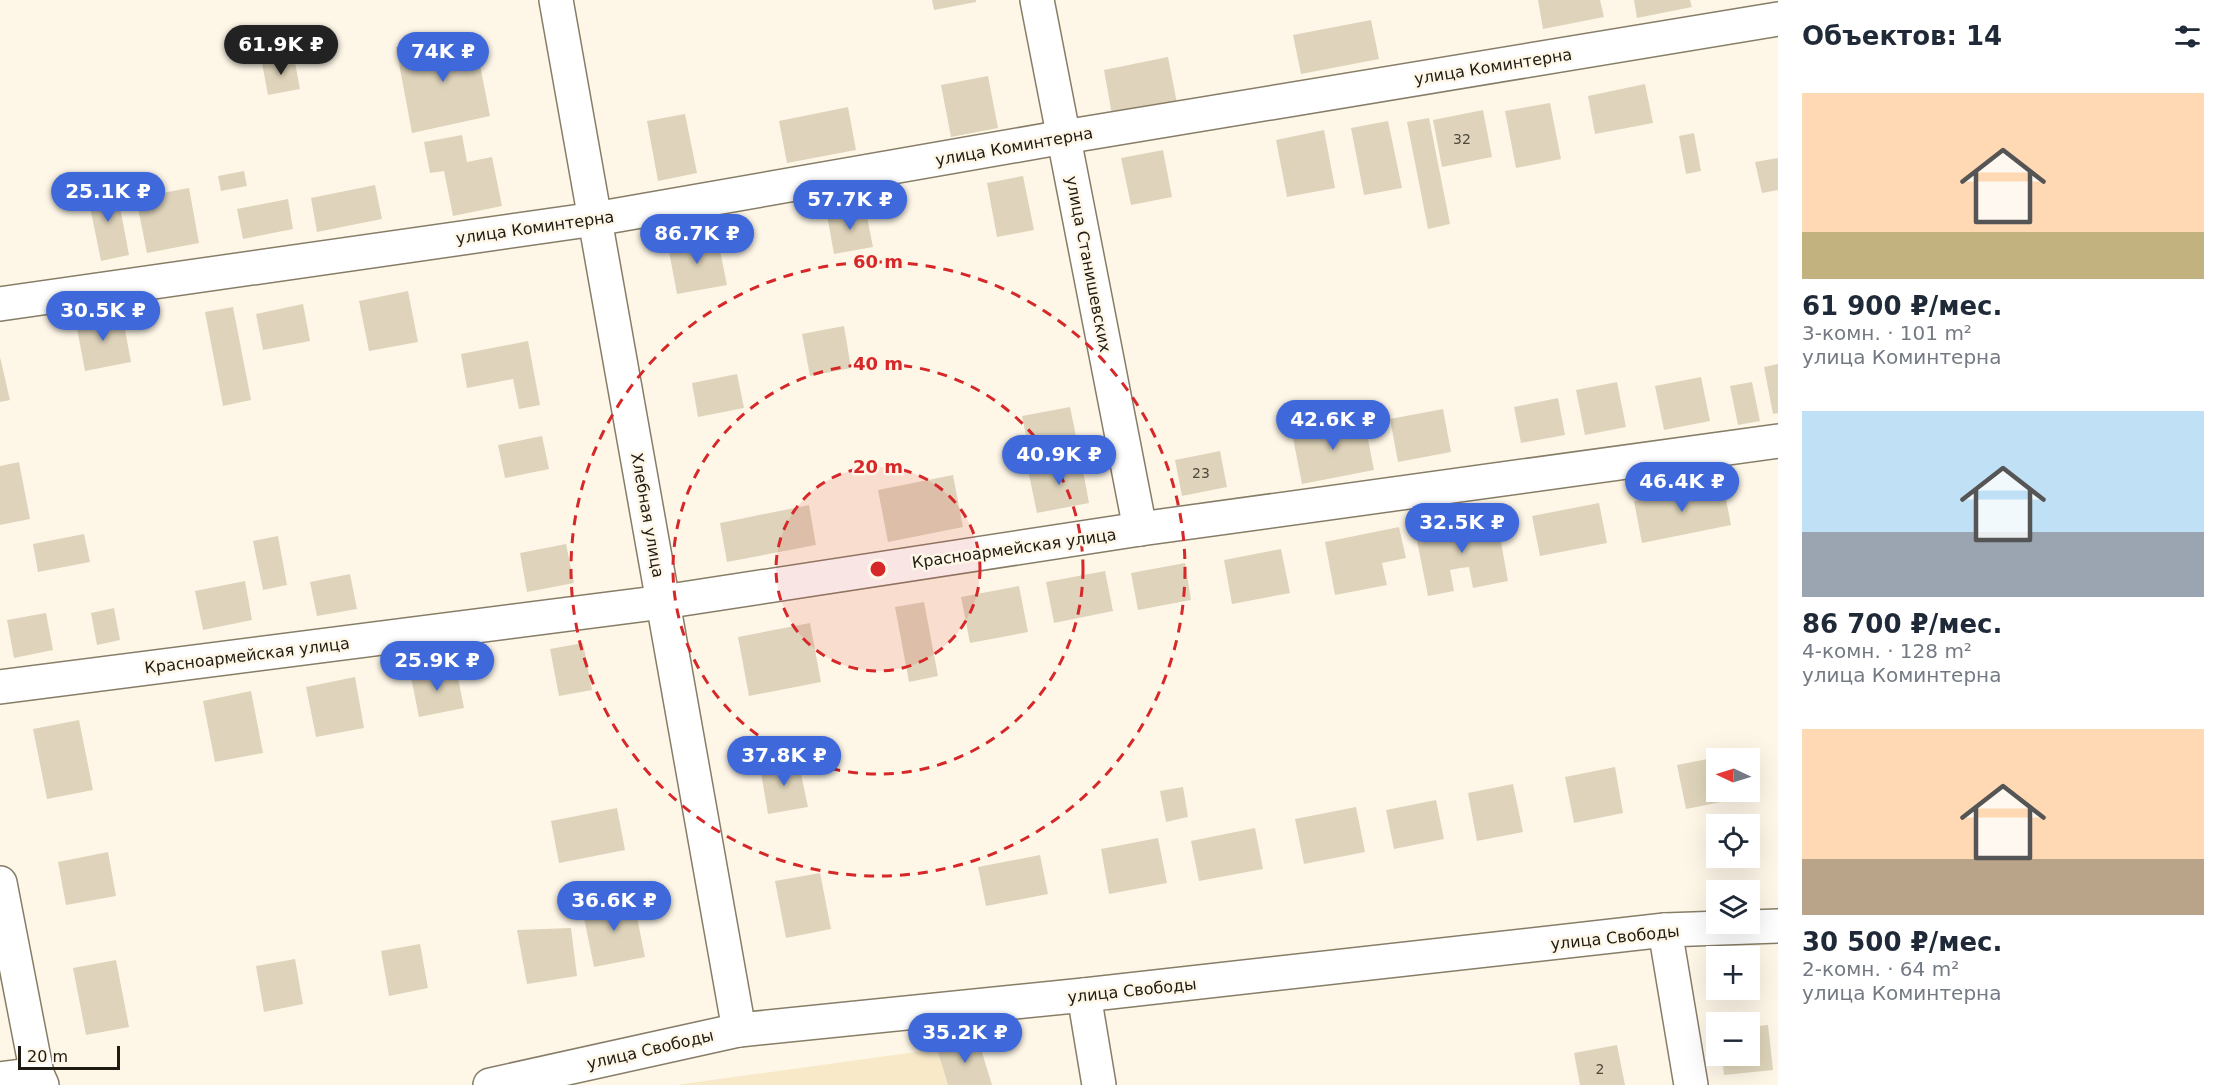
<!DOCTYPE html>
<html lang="ru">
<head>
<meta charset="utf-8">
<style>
	:root { --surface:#fff; --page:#f6f6f7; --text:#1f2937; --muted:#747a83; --accent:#3f69da }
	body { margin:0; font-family:"DejaVu Sans",sans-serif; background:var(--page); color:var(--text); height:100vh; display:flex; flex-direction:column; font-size:22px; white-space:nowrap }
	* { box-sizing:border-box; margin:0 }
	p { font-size:20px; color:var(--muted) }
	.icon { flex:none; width:33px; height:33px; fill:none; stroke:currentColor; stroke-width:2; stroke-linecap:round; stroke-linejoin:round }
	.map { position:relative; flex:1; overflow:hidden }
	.drawer { display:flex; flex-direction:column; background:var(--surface); width:450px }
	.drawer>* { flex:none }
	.needle { width:39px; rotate:274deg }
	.controls { position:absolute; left:1706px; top:748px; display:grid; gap:12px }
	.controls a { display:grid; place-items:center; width:54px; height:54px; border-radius:0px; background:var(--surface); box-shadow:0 6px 24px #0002; font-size:30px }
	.scale { position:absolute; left:18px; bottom:15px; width:102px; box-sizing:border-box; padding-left:6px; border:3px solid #1f1b12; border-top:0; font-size:16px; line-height:21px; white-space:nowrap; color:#1f1b12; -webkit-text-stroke:4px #fef7e8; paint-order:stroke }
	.price { position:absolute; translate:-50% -51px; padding:0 14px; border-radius:21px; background:var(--accent); color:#fff; font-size:20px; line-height:39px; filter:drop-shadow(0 2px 3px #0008) }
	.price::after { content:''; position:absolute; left:50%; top:36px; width:18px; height:14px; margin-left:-9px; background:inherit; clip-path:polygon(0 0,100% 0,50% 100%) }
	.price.on { background:#222; color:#fff }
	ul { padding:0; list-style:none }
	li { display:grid; align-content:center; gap:12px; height:318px; padding:0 24px }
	li span { display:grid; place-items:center; height:186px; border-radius:0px; color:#555 }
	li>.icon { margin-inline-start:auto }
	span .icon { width:108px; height:108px; fill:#fffc; stroke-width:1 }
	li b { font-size:26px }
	h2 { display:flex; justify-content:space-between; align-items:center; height:72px; padding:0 24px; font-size:26px }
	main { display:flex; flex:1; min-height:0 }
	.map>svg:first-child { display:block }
</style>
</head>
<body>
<main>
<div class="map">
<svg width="1778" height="1085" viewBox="0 0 1778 1085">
	<rect width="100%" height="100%" fill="#fef7e8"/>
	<path fill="#f8eac9" d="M937,1049L948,1085H676Z"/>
	<g fill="#dfd4bb">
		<path d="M932,0H976V2L934,10Z"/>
		<path d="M1538,0H1600L1604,17L1543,29Z"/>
		<path d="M1634,0H1690L1692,7L1637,18Z"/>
		<path d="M1371,20L1379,59L1301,74L1293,35Z"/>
		<path d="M474,35L490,116L412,133L396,47Z"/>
		<path d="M294,57L300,89L268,95L262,63Z"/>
		<path d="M1168,57L1177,103L1112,115L1104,70Z"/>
		<path d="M988,76L998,128L951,137L941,85Z"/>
		<path d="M1645,84L1653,123L1595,134L1588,96Z"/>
		<path d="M1550,103L1561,159L1516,168L1505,111Z"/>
		<path d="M848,107L856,150L787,163L779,121Z"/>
		<path d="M1483,110L1492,157L1442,167L1433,120Z"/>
		<path d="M685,114L697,173L658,181L647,121Z"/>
		<path d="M1429,118L1450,224L1428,229L1407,122Z"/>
		<path d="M1388,121L1402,188L1364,195L1351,128Z"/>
		<path d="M1324,130L1335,188L1287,197L1276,140Z"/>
		<path d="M1694,133L1701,171L1686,174L1679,136Z"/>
		<path d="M462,135L467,162L492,157L502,206L453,216L444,171L430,173L424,142Z"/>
		<path d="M1163,150L1172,197L1131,205L1121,158Z"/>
		<path d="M1778,158V190L1762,193L1755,162Z"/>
		<path d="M244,171L247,186L221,191L218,176Z"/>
		<path d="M1023,176L1034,230L997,237L987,183Z"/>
		<path d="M375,185L382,219L317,232L311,198Z"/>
		<path d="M116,186L129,255L101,261L87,192Z"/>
		<path d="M189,188L199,243L147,253L136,198Z"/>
		<path d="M288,199L293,229L243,239L237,209Z"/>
		<path d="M865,207L873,247L834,254L827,215Z"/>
		<path d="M717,236L727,285L677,294L668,246Z"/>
		<path d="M408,291L418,342L369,351L359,301Z"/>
		<path d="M303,304L310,341L263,350L256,314Z"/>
		<path d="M233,307L251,400L223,406L205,312Z"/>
		<path d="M122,314L131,362L85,371L76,323Z"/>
		<path d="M844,326L851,368L810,376L802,334Z"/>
		<path d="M528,341L540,405L519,409L513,379L467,388L461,354Z"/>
		<path d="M0,357L10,400L0,402Z"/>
		<path d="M1778,364V413L1773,414L1764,367Z"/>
		<path d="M737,374L744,408L698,417L692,383Z"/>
		<path d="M1701,377L1710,421L1664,430L1655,386Z"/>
		<path d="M1617,382L1626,427L1585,435L1576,390Z"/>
		<path d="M1752,382L1760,421L1738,425L1730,386Z"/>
		<path d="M1558,398L1565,435L1521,443L1514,407Z"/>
		<path d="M1070,407L1076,436L1028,445L1022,416Z"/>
		<path d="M1443,409L1451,452L1398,462L1390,419Z"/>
		<path d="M1364,419L1374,470L1302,484L1292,433Z"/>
		<path d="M542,436L549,469L505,478L498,445Z"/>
		<path d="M1220,451L1227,487L1182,496L1175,460Z"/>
		<path d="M1081,460L1089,503L1037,513L1028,470Z"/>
		<path d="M19,462L30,519L0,525V466Z"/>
		<path d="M953,475L963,527L888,542L878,490Z"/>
		<path d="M1723,484L1731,525L1642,543L1634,501Z"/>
		<path d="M1599,503L1607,543L1540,556L1532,516Z"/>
		<path d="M809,505L816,545L727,562L720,523Z"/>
		<path d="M1496,515L1508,581L1473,588L1469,567L1461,568L1450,570L1454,591L1428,596L1415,531Z"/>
		<path d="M1399,527L1406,558L1382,563L1387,585L1335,595L1325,542Z"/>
		<path d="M84,534L90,562L38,572L33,544Z"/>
		<path d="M278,536L287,585L263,590L253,541Z"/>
		<path d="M566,544L574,583L527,592L520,553Z"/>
		<path d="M1281,549L1290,593L1232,604L1224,560Z"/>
		<path d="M1185,563L1191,600L1138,610L1131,573Z"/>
		<path d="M1105,571L1113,611L1054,623L1046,582Z"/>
		<path d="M350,574L357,609L317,616L310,582Z"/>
		<path d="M245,581L252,620L203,630L195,591Z"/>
		<path d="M1019,586L1028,632L970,643L961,597Z"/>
		<path d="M924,602L938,676L909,682L895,607Z"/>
		<path d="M114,608L120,640L97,645L91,613Z"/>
		<path d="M46,613L53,650L14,658L7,620Z"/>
		<path d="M810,623L821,682L749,696L738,637Z"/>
		<path d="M583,643L592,690L559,696L550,649Z"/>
		<path d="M456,668L464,708L419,717L411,677Z"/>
		<path d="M355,677L364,728L316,737L306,687Z"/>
		<path d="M251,691L263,753L215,762L203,701Z"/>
		<path d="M79,720L93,790L47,799L33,729Z"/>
		<path d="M1728,755L1729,759H1716V792H1735L1736,799L1686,809L1677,765Z"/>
		<path d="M798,760L808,807L768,814L760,767Z"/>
		<path d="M1615,767L1623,813L1574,823L1565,777Z"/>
		<path d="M1513,784L1523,832L1477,841L1468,793Z"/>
		<path d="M1183,787L1188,817L1166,822L1160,791Z"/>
		<path d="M1436,800L1444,839L1394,849L1386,810Z"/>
		<path d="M1356,807L1365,852L1304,864L1295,819Z"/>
		<path d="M617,808L625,850L559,863L551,821Z"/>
		<path d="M1255,828L1263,869L1199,881L1191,841Z"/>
		<path d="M1158,838L1167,883L1109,894L1101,849Z"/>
		<path d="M108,852L116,896L66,905L58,862Z"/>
		<path d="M1040,855L1048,894L986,906L978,867Z"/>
		<path d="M820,873L831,929L786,938L775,881Z"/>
		<path d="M633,898L645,957L594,967L582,908Z"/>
		<path d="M571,928L577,976L527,984L517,930Z"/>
		<path d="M420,944L428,988L389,996L381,951Z"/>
		<path d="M295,959L303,1004L264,1012L256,966Z"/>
		<path d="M116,960L129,1027L86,1035L73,968Z"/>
		<path d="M1768,1025L1773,1070L1724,1075L1722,1056H1749V1027Z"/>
		<path d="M977,1036L992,1085H948L937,1049Z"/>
		<path d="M1617,1045L1625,1085H1580L1574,1053Z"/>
	</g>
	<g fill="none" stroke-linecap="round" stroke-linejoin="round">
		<g stroke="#877d67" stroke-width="36">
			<g id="minor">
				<path d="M556,0L739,1030"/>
				<path d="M1037,0L1140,529"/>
				<path d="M0,304L595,219L1064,137L1778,19"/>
				<path d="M0,687L663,602L1140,529L1778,441"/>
				<path d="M0,883L37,1074L42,1085"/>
				<path d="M1665,930L1691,1085"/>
				<path d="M1084,995L1099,1085"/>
				<path d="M0,1079L37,1074"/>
				<path d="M490,1085L739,1030L1084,995L1665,930L1778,926"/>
			</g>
		</g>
		<use href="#minor" stroke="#fff" stroke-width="33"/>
	</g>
	<circle cx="878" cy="569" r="102" fill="#d62828" fill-opacity=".12"/>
	<g fill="none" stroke="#d62828" stroke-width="3" stroke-dasharray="10 8">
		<circle cx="878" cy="569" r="102"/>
		<circle cx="878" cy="569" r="205"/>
		<circle cx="878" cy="569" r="307"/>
	</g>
	<g text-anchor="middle" stroke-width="5" stroke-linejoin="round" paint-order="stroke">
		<g font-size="14" fill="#4f493c">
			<text x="1462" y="144">32</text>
			<text x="1201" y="478">23</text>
			<text x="1600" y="1074">2</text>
		</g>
		<g font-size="16" fill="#1f1b12" stroke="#fef7e8">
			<text transform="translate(1493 66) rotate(-9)" y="6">улица Коминтерна</text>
			<text transform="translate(1014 146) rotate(-10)" y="6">улица Коминтерна</text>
			<text transform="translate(535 227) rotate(-8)" y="6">улица Коминтерна</text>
			<text transform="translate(1089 264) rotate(79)" y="6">улица Станишевских</text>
			<text transform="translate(648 515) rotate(80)" y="6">Хлебная улица</text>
			<text transform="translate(1014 548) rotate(-8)" y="6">Красноармейская улица</text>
			<text transform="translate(247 655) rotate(-7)" y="6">Красноармейская улица</text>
			<text transform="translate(1615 937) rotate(-6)" y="6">улица Свободы</text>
			<text transform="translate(1132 990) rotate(-6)" y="6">улица Свободы</text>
			<text transform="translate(650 1049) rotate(-13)" y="6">улица Свободы</text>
		</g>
	</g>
	<circle cx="878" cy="569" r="9" fill="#d62828" stroke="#fef7e8" stroke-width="3"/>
	<g font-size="18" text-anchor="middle" font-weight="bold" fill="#d62828" stroke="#fef7e8" stroke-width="5" stroke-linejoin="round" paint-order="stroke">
		<text x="878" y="268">60 m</text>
		<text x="878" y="370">40 m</text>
		<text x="878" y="473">20 m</text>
	</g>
</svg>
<div class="controls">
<a><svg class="needle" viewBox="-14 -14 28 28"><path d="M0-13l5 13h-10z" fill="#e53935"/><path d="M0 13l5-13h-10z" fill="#747a83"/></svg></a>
<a><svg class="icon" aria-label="locate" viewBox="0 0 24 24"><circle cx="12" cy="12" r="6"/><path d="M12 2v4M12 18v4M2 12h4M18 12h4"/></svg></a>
<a><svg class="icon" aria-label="layers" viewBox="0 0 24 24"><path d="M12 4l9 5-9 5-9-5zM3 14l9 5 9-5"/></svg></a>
<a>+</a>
<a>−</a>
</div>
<div class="scale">20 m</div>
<b class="price on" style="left:281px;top:76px">61.9K ₽</b>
<b class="price" style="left:443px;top:83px">74K ₽</b>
<b class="price" style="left:108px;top:223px">25.1K ₽</b>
<b class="price" style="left:850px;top:231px">57.7K ₽</b>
<b class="price" style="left:697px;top:265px">86.7K ₽</b>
<b class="price" style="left:103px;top:342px">30.5K ₽</b>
<b class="price" style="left:1333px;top:451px">42.6K ₽</b>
<b class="price" style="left:1059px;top:486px">40.9K ₽</b>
<b class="price" style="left:1682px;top:513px">46.4K ₽</b>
<b class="price" style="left:1462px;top:554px">32.5K ₽</b>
<b class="price" style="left:437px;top:692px">25.9K ₽</b>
<b class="price" style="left:784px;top:787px">37.8K ₽</b>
<b class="price" style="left:614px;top:932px">36.6K ₽</b>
<b class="price" style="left:965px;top:1064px">35.2K ₽</b>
</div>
<section class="drawer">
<h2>Объектов: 14<svg class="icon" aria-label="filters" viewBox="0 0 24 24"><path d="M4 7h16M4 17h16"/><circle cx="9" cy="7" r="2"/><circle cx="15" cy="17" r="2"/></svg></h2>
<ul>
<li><span style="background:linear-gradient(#ffd9b3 75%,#c2b280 0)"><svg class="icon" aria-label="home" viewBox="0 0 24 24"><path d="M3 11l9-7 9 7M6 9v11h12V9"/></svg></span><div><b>61 900 ₽/мес.</b><p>3-комн. · 101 m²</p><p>улица Коминтерна</p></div></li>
<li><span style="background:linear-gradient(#bfe0f5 65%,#9aa5b1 0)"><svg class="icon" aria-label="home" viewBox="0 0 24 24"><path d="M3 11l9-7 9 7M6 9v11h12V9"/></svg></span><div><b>86 700 ₽/мес.</b><p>4-комн. · 128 m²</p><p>улица Коминтерна</p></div></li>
<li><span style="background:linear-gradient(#ffd9b3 70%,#b9a48a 0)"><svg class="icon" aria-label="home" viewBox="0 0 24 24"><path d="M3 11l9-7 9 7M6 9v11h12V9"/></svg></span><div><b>30 500 ₽/мес.</b><p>2-комн. · 64 m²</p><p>улица Коминтерна</p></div></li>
</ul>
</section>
</main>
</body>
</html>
